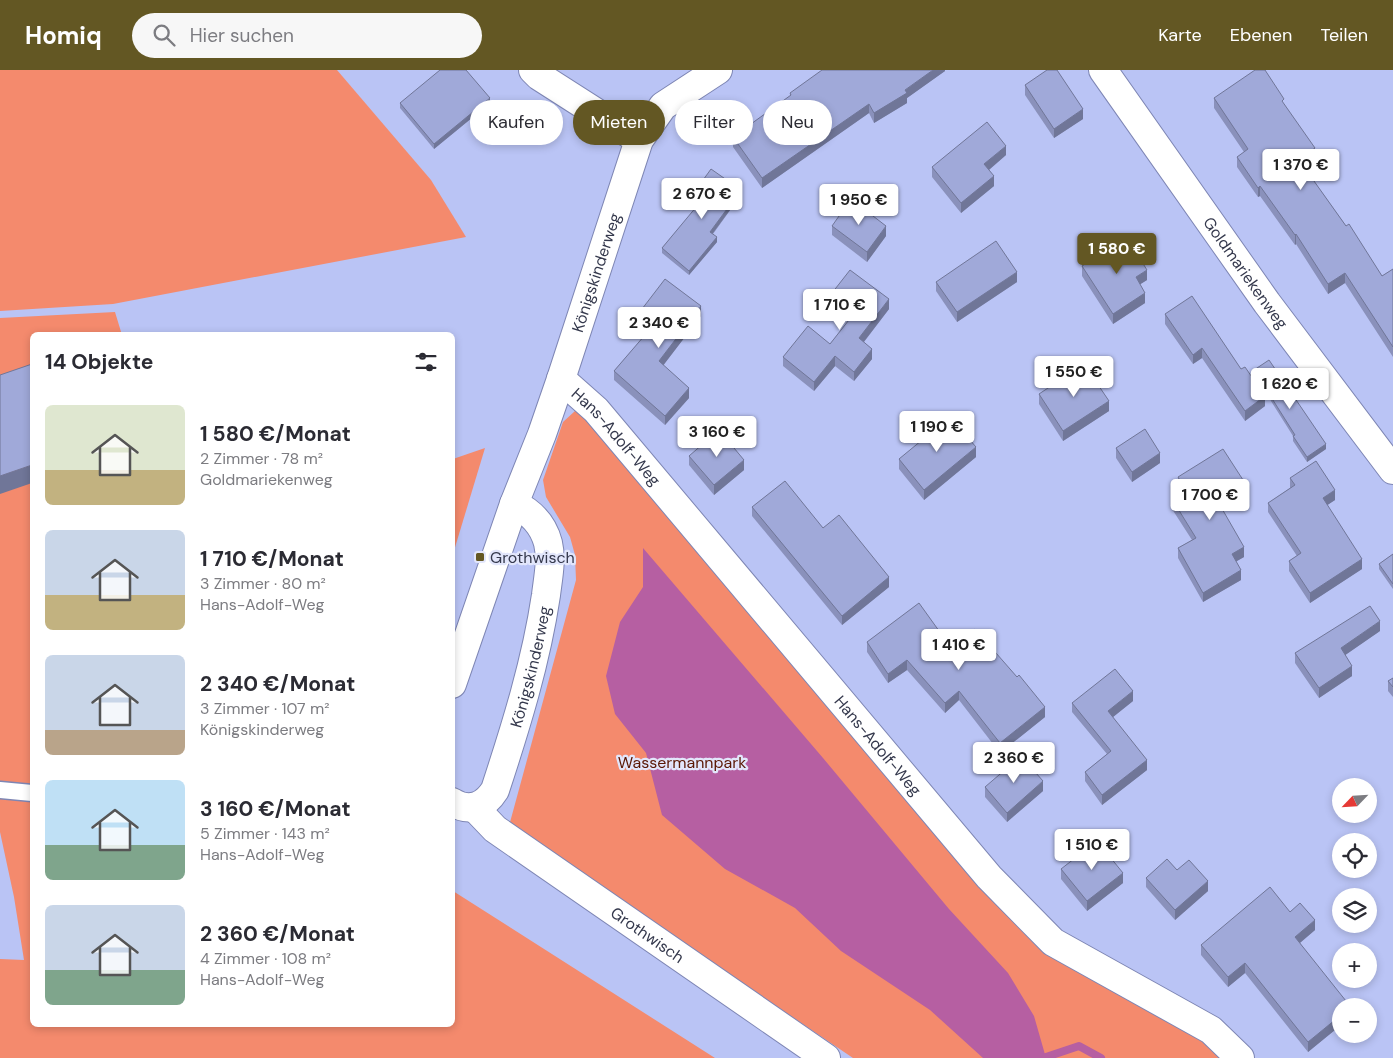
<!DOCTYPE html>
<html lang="de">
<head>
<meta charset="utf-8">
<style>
	:root { --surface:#fff; --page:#f7f7f7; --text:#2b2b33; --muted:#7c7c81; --accent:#635723 }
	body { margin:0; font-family:"DM Sans",sans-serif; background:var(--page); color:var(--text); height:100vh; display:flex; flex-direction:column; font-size:19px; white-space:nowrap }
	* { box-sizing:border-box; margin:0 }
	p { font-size:16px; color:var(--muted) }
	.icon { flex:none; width:28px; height:28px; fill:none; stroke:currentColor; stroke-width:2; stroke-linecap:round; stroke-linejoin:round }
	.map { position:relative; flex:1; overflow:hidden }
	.panel { position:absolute; left:30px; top:262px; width:425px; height:695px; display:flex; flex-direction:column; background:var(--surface); border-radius:8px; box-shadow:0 2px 8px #0003 }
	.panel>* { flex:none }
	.guide { position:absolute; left:470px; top:30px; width:475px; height:45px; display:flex; gap:10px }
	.needle { width:32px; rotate:245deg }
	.fabs { position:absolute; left:1332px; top:708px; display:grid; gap:10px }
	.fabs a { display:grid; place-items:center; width:45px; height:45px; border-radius:50%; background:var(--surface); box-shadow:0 2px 8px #0003; font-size:25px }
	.price { position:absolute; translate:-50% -42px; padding:0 11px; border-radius:5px; background:#fff; color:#222; font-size:16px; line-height:32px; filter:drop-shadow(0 1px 2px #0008) }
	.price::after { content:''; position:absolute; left:50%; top:30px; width:15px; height:11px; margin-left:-8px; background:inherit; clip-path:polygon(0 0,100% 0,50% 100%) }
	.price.on { background:var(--accent); color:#fff }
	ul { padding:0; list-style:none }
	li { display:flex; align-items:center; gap:15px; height:125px; padding:0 15px }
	li span { display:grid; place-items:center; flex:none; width:140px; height:100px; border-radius:8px; color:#555 }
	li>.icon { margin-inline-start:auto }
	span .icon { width:60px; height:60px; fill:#fffc; stroke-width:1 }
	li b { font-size:21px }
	h2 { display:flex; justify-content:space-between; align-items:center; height:60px; padding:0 15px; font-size:21px }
	.chip { padding:0 18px; border-radius:22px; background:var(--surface); box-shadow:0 2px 8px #0003; font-size:18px; line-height:45px }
	.chip.on { background:var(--accent); color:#fff }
	header { display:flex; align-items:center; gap:30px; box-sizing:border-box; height:70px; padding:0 25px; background:var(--accent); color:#fff }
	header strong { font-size:24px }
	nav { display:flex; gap:28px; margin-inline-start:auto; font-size:18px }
	.search { width:350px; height:45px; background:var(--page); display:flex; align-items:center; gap:12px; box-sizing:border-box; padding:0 18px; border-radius:28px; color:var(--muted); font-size:19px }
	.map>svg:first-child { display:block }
</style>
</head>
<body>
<header>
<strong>Homiq</strong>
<div class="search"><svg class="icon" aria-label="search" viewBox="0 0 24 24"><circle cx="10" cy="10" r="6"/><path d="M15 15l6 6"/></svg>Hier suchen</div>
<nav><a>Karte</a><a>Ebenen</a><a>Teilen</a></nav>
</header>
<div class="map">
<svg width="1393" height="988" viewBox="0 0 1393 988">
	<rect width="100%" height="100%" fill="#bac4f5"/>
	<g fill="#f48a6d">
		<path d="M0,0H337L431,110L466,167L113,234L0,241Z"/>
		<path d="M115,242L122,265H32V955H452L453,821L715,988H0V889L24,890L14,827L0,762V248Z"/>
		<path d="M575,341L590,346L1045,874L1206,971L1223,988H853L509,756L576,510L575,485L570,467L546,427L543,410L563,352Z"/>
		<path d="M485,378L453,484V389Z"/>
	</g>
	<path fill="#b65fa2" d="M643,478L823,688L949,839L1008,903L1034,946L1046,988H983L930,940L841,881L795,838L725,799L662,745L646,683L615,644L606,606L620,552L643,517Z"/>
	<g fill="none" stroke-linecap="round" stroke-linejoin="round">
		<path stroke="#b65fa2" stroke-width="8" d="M1046,987L1079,976L1101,988"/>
		<g stroke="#7e86b4" stroke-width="19">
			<path id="lane" d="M0,720L32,723"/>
		</g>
		<g stroke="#7e86b4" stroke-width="30">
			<g id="street">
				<path d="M533,0L539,6L639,70"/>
				<path id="s1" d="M1103,0L1267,233L1393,400"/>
				<path id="s2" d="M561,309L596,340L989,807L1053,872L1211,960L1240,988"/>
				<path id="s3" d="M452,614L514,434L542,364L561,309L639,70L663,36L718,0"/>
				<path id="s4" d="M452,732C470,743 485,736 495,720C516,656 536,592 546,525C548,508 552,490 548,473C543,454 531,442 514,434"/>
				<path id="s5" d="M474,737L495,759L826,988"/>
			</g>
		</g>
		<use href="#lane" stroke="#fff" stroke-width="16"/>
		<use href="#street" stroke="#fff" stroke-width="28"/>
	</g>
	<g fill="#8a91bb">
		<path d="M945,0V1L907,28V33L874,53L869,43L762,118L733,77V67L790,26V23Z"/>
		<path d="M1025,15L1083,49L1054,68L1025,25Z"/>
		<path d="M1214,28L1284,34L1315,88L1303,96L1382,206L1393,199V287L1345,213L1328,224L1296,174L1295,175L1260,126L1258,127L1237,97V87L1244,82L1214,38Z"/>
		<path d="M400,33H490L434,79L400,38Z"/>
		<path d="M1006,85L989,100L994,116L961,143L932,107V97Z"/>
		<path d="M693,124L741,125L713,164L717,172L689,205L662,183V178L700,134L693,129Z"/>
		<path d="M832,156L886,166L867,192L832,165Z"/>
		<path d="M1082,196L1147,210L1140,214L1145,233L1113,254L1082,206Z"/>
		<path d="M936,212H1017L957,252L936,221Z"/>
		<path d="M832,223L889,239L864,272L872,289L854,311L835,296L814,321L783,296V287L830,274L851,247L832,233Z"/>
		<path d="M642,239L701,246L663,295L689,328L665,355L614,310V301L652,257L642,249Z"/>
		<path d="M1165,244L1265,336L1245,351L1202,288L1193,294L1165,254Z"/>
		<path d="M1254,300L1326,379L1307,392L1293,371V366L1254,304Z"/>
		<path d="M1039,324L1109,341L1063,371L1039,334Z"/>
		<path d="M1116,378L1160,393L1132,412L1116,388Z"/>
		<path d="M689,386L744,400L714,425L689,395Z"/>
		<path d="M976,387L924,430L899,399V389Z"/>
		<path d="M1178,407L1245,422L1221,437L1244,487L1236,491L1241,510L1203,532L1178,488V478L1192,470L1172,439V429L1182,423L1178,417Z"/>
		<path d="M1290,408L1335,430L1327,435L1362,499L1310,533L1289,501V491L1297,486L1268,442V433L1290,418Z"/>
		<path d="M752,437L823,458L889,517L842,555L752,446Z"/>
		<path d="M1393,484V519L1379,499V494Z"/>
		<path d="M1380,561L1345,585L1352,606L1319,628L1295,593V583Z"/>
		<path d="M867,572L952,579L1045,647L1000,683L959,630L945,643L907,600L888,613L867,582Z"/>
		<path d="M1393,608V627L1388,621V611Z"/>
		<path d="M1133,631L1113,647L1147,700L1102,735L1085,711V702L1107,684L1072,642V633Z"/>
		<path d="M985,717L1043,721L1007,752L985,727Z"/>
		<path d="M1061,799L1123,813L1087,841L1061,809Z"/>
		<path d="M1177,800L1208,821L1175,850L1146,817V808Z"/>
		<path d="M1290,842L1315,860L1300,873L1341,936V955L1308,982L1245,903L1228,917L1201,885V875Z"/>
	</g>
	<g fill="#707698">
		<path d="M933,0H945V1L907,28V33L874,53V43Z"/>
		<path d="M490,28V33L434,79V74Z"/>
		<path d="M869,34V43L762,118V108Z"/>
		<path d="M1083,39V49L1054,68V59Z"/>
		<path d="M1006,76V85L984,104V94Z"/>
		<path d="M1315,78V88L1299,99V90Z"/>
		<path d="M994,106V116L961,143V133Z"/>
		<path d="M1260,116V126L1258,127V118Z"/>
		<path d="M741,120V125L710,167V162Z"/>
		<path d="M886,156V166L867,192V182Z"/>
		<path d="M1296,164V174L1295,175V165Z"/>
		<path d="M717,167V172L689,205V201Z"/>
		<path d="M1147,200V210L1136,217V207Z"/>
		<path d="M1017,202V212L957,252V242Z"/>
		<path d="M1345,203V213L1328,224V214Z"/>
		<path d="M1145,223V233L1113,254V244Z"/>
		<path d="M889,229V239L859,278V268Z"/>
		<path d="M701,236V246L659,301V291Z"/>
		<path d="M1202,278V288L1193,294V285Z"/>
		<path d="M872,279V289L854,311V302Z"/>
		<path d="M835,286V296L814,321V312Z"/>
		<path d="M689,318V328L665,355V346Z"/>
		<path d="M1265,326V336L1245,351V341Z"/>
		<path d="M1109,331V341L1063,371V361Z"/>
		<path d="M1326,374V379L1307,392V387Z"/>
		<path d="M976,377V387L924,430V420Z"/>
		<path d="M1160,383V393L1132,412V402Z"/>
		<path d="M744,390V400L714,425V415Z"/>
		<path d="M32,395V413L0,424V406Z"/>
		<path d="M1245,413V422L1217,440V430Z"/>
		<path d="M1335,420V430L1323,438V428Z"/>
		<path d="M1244,477V487L1232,494V484Z"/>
		<path d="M1362,489V499L1310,533V523Z"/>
		<path d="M1241,500V510L1203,532V523Z"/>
		<path d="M889,507V517L842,555V546Z"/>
		<path d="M1380,551V561L1341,588V578Z"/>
		<path d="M907,590V600L888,613V604Z"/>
		<path d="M1352,596V606L1319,628V618Z"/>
		<path d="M959,621V630L945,643V633Z"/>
		<path d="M1133,621V631L1108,651V641Z"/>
		<path d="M1045,637V647L1000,683V673Z"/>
		<path d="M1147,690V700L1102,735V725Z"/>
		<path d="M1043,711V721L1007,752V743Z"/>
		<path d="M1123,803V813L1087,841V831Z"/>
		<path d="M1208,811V821L1175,850V840Z"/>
		<path d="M1315,850V860L1295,877V867Z"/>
		<path d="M1245,893V903L1228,917V907Z"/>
		<path d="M1341,945V955L1308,982V972Z"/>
	</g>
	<g fill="#a0a9d9" stroke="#707698">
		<path d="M440,0H466L490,28L434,74L400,33Z"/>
		<path d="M822,0H933L905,20L907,23L874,43L869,34L762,108L733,67L791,25L790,23Z"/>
		<path d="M1047,0H1057L1083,39L1054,59L1025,15Z"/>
		<path d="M1255,0H1265L1284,29L1282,31L1315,78L1299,90L1346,156L1349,154L1382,206L1393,199V277L1345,203L1328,214L1296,164L1295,165L1260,116L1258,118L1237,87L1248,79L1214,28Z"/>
		<path d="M987,52L1006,76L984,94L994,106L961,133L932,97Z"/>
		<path d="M711,99L741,120L710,162L717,167L689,201L662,178L702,130L693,124Z"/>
		<path d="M851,129L886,156L867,182L832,156Z"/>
		<path d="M1127,168L1147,200L1136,207L1145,223L1113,244L1082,196Z"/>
		<path d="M996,171L1017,202L957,242L936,212Z"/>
		<path d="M850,200L889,229L859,268L872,279L854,302L835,286L814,312L783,287L808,256L830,274L856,241L832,223Z"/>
		<path d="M665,209L701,236L659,291L689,318L665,346L614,301L657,251L642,239Z"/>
		<path d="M1192,226L1241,299L1245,297L1265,326L1245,341L1202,278L1193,285L1165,244Z"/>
		<path d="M1269,290L1326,374L1307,387L1293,366L1295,365L1254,300Z"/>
		<path d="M32,294V395L0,406V305Z"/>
		<path d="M1084,294L1109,331L1063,361L1039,324Z"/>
		<path d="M950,347L976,377L924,420L899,389Z"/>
		<path d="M1145,359L1160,383L1132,402L1116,378Z"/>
		<path d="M719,360L744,390L714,415L689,386Z"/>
		<path d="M1223,379L1245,413L1217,430L1244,477L1232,484L1241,500L1203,523L1178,478L1196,468L1172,429L1186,420L1178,407Z"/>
		<path d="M1316,391L1335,420L1323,428L1362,489L1310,523L1289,491L1301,483L1268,433L1295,415L1290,408Z"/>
		<path d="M785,411L823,458L839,445L889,507L842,546L752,437Z"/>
		<path d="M1393,484V514L1379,494Z"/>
		<path d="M919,533L952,579L975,559L1017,607L1019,605L1045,637L1000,673L959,621L945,633L907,590L888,604L867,572Z"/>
		<path d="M1370,536L1380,551L1341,578L1352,596L1319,618L1295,583Z"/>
		<path d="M1115,599L1133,621L1108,641L1147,690L1102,725L1085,702L1111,681L1072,633Z"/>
		<path d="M1393,608V617L1388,611Z"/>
		<path d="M1021,686L1043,711L1007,743L985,717Z"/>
		<path d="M1097,771L1123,803L1087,831L1061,799Z"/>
		<path d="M1167,789L1177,800L1189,790L1208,811L1175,840L1146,808Z"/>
		<path d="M1270,817L1290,842L1300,833L1315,850L1295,867L1350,936H1341V945L1308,972L1245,893L1228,907L1201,875Z"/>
	</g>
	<rect fill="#635723" stroke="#e2e6fb" stroke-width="2" x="475" y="482" width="10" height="10" rx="2.5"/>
	<g text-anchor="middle" stroke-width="4.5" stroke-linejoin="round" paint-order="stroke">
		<g font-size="16" fill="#35394d" stroke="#e2e6fb">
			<text dy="6" stroke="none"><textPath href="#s3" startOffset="436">Königskinderweg</textPath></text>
			<text dy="6" stroke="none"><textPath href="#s1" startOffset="248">Goldmariekenweg</textPath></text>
			<text dy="6" stroke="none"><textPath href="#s2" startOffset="80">Hans-Adolf-Weg</textPath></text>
			<text dy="6" stroke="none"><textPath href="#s4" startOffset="179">Königskinderweg</textPath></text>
			<text dy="6" stroke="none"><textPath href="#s2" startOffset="485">Hans-Adolf-Weg</textPath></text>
			<text dy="6" stroke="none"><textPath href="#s5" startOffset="216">Grothwisch</textPath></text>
		</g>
		<g font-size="16" fill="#35394d" stroke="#e2e6fb" text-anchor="start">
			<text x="490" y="493">Grothwisch</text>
		</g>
		<g font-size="16" fill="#5a1704" stroke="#e2e6fb">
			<text x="682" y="698">Wassermannpark</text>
		</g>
	</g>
</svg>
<div class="fabs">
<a><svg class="needle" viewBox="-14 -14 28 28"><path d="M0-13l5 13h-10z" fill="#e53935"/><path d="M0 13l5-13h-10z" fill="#7c7c81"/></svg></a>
<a><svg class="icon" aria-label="locate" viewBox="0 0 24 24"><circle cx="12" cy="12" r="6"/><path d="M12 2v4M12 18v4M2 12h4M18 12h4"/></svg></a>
<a><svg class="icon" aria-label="layers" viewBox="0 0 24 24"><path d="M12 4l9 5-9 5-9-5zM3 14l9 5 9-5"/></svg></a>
<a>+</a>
<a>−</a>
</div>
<b class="price" style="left:1301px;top:121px">1 370 €</b>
<b class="price" style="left:702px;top:150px">2 670 €</b>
<b class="price" style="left:859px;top:156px">1 950 €</b>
<b class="price on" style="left:1117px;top:205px">1 580 €</b>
<b class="price" style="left:840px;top:261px">1 710 €</b>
<b class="price" style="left:659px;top:279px">2 340 €</b>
<b class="price" style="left:1074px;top:328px">1 550 €</b>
<b class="price" style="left:1290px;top:340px">1 620 €</b>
<b class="price" style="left:937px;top:383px">1 190 €</b>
<b class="price" style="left:717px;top:388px">3 160 €</b>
<b class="price" style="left:1210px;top:451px">1 700 €</b>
<b class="price" style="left:959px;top:601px">1 410 €</b>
<b class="price" style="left:1014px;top:714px">2 360 €</b>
<b class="price" style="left:1092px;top:801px">1 510 €</b>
<div class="guide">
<a class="chip">Kaufen</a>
<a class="chip on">Mieten</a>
<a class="chip">Filter</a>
<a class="chip">Neu</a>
</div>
<section class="panel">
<h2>14 Objekte<svg class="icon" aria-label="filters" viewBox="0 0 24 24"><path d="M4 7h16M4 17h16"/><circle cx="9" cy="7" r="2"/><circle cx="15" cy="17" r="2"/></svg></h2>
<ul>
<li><span style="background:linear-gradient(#dfe7d0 65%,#c2b280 0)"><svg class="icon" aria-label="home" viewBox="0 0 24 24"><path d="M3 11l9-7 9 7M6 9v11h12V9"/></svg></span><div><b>1 580 €/Monat</b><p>2 Zimmer · 78 m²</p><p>Goldmariekenweg</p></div></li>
<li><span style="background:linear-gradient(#c9d6e8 65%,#c2b280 0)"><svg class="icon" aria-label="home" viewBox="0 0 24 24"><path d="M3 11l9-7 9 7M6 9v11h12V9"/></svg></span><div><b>1 710 €/Monat</b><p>3 Zimmer · 80 m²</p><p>Hans-Adolf-Weg</p></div></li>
<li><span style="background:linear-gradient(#c9d6e8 75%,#b9a48a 0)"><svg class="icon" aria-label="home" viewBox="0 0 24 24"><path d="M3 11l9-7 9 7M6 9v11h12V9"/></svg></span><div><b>2 340 €/Monat</b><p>3 Zimmer · 107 m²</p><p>Königskinderweg</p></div></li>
<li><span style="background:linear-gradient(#bfe0f5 65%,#7fa58c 0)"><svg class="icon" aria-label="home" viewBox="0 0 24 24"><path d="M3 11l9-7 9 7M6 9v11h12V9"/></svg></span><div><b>3 160 €/Monat</b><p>5 Zimmer · 143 m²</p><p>Hans-Adolf-Weg</p></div></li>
<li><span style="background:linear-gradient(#c9d6e8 65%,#7fa58c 0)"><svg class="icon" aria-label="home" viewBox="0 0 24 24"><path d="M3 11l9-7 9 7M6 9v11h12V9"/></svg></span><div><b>2 360 €/Monat</b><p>4 Zimmer · 108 m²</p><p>Hans-Adolf-Weg</p></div></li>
</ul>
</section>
</div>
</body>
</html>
